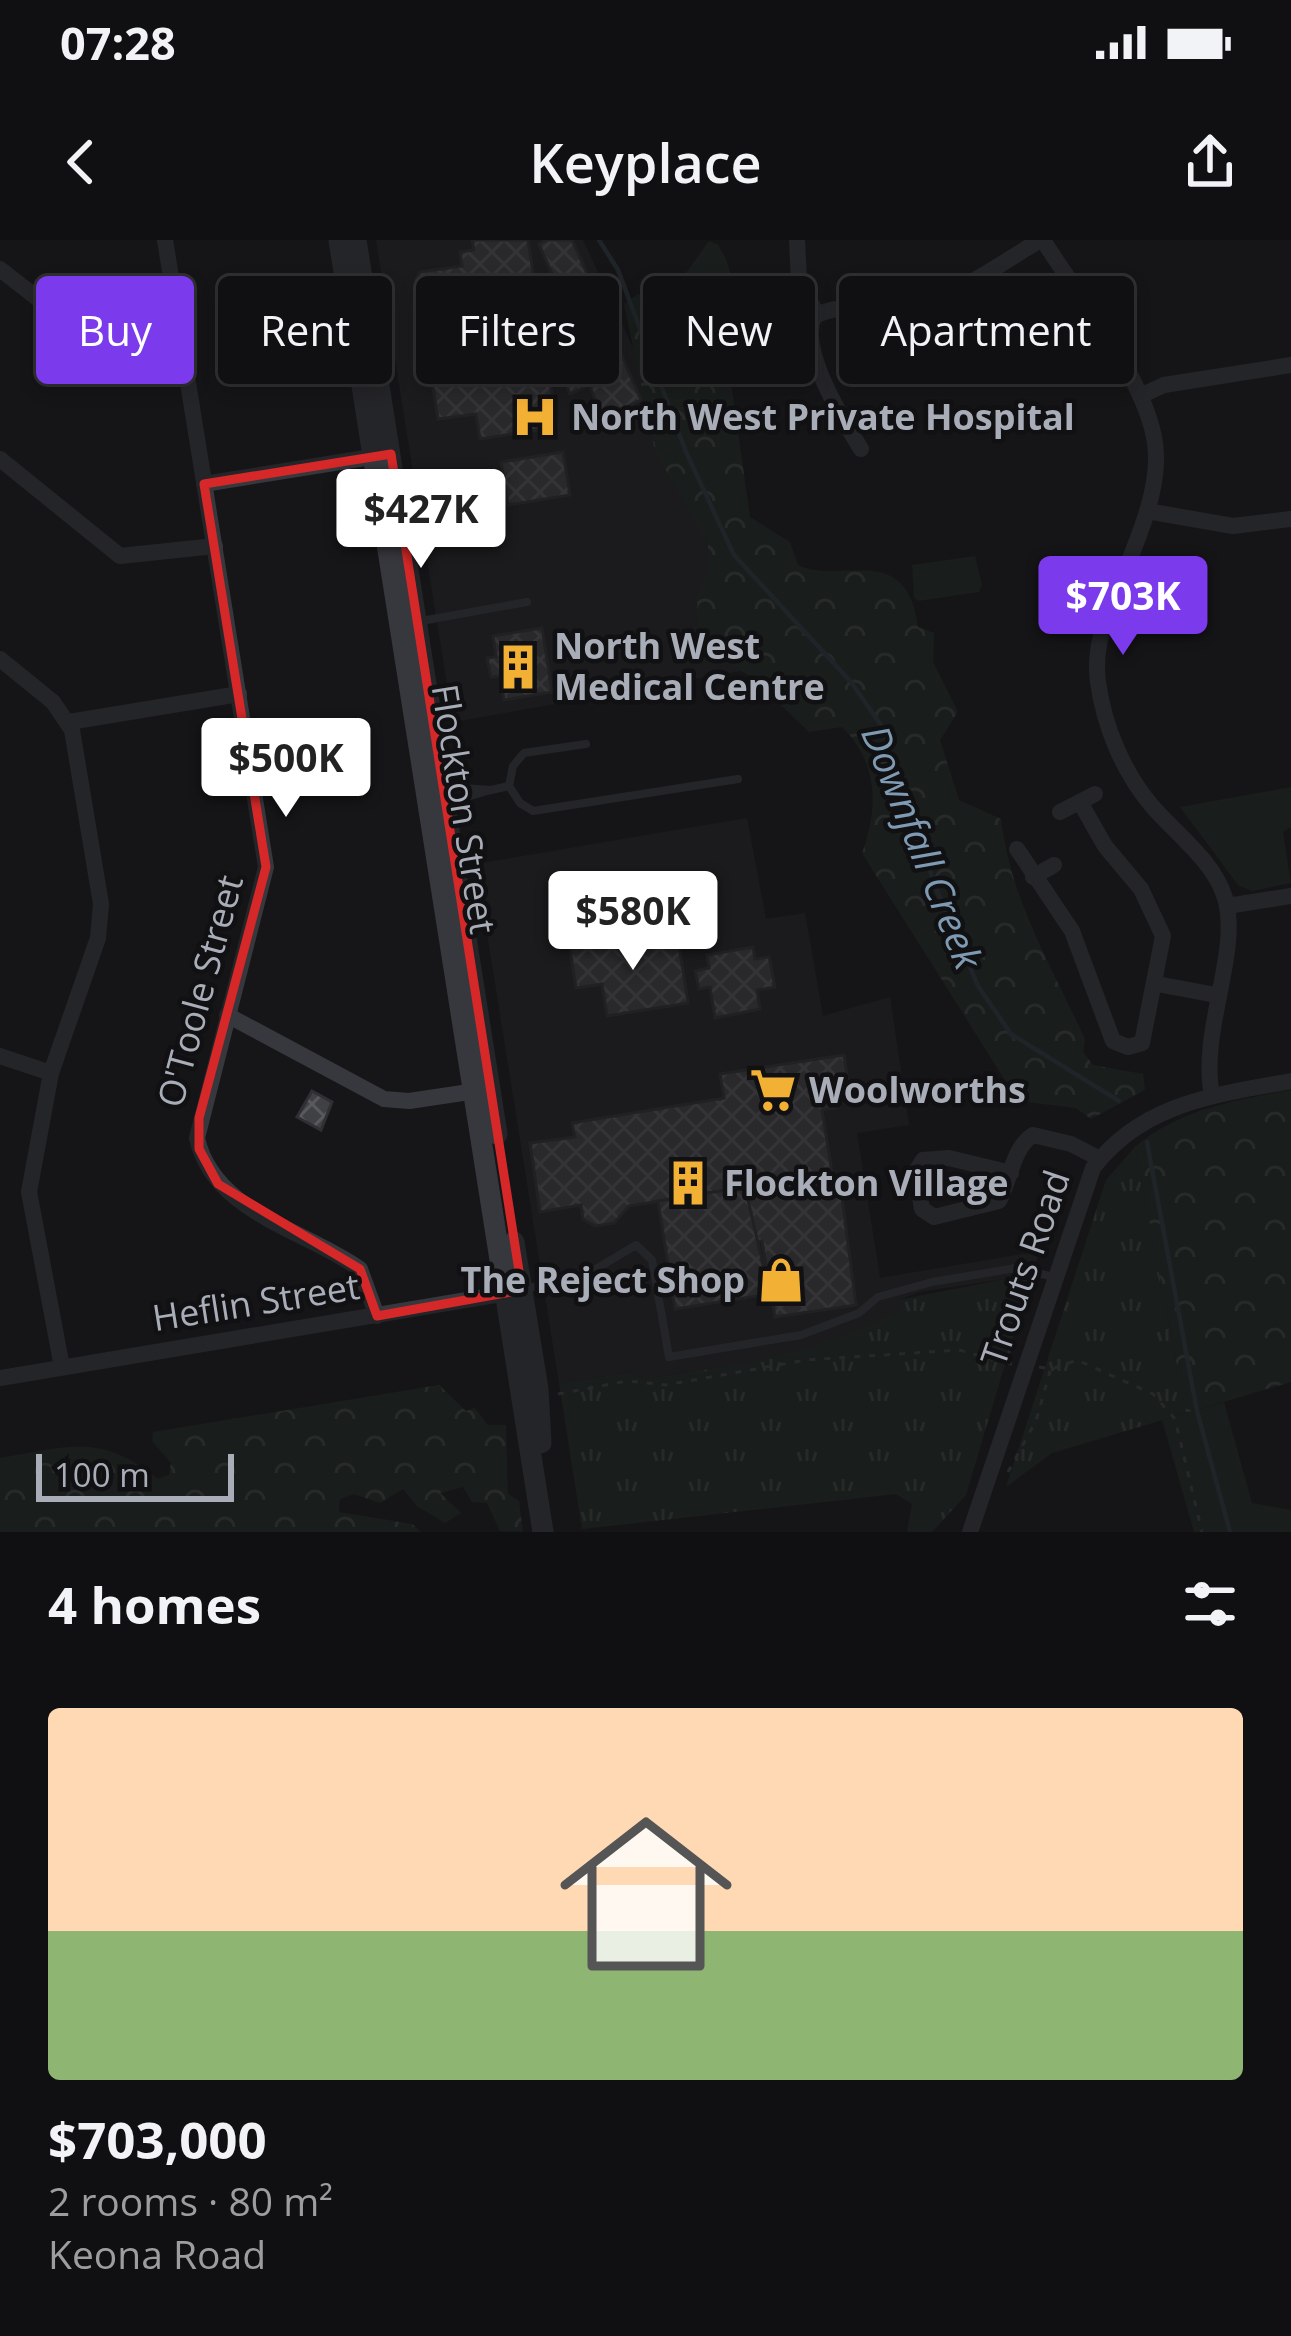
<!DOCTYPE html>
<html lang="en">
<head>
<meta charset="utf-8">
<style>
	:root { --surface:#101012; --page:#19191b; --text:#f1f3f6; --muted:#9c9d9f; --line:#303032; --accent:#7c3aed }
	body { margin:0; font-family:"Open Sans",sans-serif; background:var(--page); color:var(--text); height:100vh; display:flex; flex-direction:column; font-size:45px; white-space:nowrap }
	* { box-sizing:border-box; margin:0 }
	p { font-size:39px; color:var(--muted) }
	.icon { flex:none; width:66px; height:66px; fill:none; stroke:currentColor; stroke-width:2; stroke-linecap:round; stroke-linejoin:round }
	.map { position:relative; height:1292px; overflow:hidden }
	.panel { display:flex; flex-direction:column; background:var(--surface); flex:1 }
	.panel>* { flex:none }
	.hud { position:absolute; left:36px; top:36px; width:1221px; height:108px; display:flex; gap:24px }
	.scale { position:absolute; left:36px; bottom:30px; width:198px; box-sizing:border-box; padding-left:12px; border:6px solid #a8adb8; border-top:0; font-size:33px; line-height:42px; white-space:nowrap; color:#a8adb8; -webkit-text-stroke:9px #111113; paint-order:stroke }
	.price { position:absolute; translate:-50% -102px; padding:0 27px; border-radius:12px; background:#fff; color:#222; font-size:39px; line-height:78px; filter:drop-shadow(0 3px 6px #0008) }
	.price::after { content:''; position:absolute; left:50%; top:72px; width:36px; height:27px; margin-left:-18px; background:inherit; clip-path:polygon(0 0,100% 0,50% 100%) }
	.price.current { background:var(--accent); color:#fff }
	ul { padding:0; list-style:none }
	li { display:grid; align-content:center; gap:24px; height:636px; padding:0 48px }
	li span { display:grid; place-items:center; height:372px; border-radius:12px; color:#555 }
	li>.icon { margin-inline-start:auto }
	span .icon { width:216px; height:216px; fill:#fffc; stroke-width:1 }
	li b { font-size:51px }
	h2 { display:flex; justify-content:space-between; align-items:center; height:144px; padding:0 48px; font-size:51px }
	.chip { padding:0 42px; border-radius:12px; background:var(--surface); box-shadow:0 6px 18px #0003,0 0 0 3px var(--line); font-size:42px; line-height:108px }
	.chip.current { background:var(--accent); color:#fff }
	.status { display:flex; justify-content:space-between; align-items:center; height:84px; padding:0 60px; background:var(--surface); direction:ltr }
	.status svg { height:33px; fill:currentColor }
	header { display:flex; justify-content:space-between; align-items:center; height:156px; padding:0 48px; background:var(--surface); font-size:54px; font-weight:600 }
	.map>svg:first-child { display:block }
</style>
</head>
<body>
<div class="status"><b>07:28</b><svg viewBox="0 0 49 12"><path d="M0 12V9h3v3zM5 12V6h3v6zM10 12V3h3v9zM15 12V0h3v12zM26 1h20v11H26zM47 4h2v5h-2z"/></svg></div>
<header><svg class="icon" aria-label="back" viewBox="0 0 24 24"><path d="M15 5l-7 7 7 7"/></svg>Keyplace<svg class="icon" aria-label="share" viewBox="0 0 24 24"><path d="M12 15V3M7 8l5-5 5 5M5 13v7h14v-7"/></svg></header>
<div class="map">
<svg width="1291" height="1292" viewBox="0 0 1291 1292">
	<defs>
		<pattern id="grass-tufts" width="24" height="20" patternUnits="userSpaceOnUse" patternTransform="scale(3)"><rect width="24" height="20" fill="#1e261f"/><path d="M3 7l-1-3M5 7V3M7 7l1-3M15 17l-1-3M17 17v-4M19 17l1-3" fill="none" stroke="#3c433d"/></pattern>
		<pattern id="forest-crowns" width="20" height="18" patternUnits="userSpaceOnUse" patternTransform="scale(3)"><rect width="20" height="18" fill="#1e261f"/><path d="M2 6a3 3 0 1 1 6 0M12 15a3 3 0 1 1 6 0" fill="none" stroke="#3c433d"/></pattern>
		<pattern id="building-cross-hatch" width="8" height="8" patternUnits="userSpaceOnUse" patternTransform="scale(3)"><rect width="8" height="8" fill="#404145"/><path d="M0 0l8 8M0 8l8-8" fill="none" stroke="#595a5e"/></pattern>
	</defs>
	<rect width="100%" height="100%" fill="#161618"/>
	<g fill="#222225">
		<path d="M376,0H583L780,424L453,482Z"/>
		<path d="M747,578L766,679L805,673L823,776L890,757L909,885L857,893L880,1038L1040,1011L1030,1040L1011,1038L919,1052L899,1060L902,1069L861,1092L794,1116L643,1139L631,1132L559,1143L476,624Z"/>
	</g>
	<g fill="url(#grass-tufts)">
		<path d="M1135,907L1186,1173L1052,1213L1006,1247L1106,940Z"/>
		<path d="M1011,1038L1030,1040L966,1255L932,1292H907L912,1264L896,1254L582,1289L559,1143L632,1132L643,1139C735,1125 819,1115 901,1069L898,1060Z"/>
	</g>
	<g fill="url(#forest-crowns)">
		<path d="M709,1L718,5C743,46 728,57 704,90C696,102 691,111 677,117L675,129L685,143L699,147L711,139L726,141L732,149L750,277L790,302L798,325C840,346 907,299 918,387L934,393L933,422L958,472L940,500L959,560L1001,579C1011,661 1051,725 1085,799L1083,812L1093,825L1143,834L1145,850L1091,879L1076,868L1018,861L862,613C879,568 878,522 842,487L809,492L753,438L711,413L698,387L697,356L708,333V304L655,211L624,64L638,54L650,59L665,39L681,40Z"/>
		<path d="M1291,850V1142L1186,1173L1135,907C1180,869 1234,861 1291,850Z"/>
		<path d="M439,1145L466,1171L475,1168L488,1185H506L508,1254L519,1261L523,1292L500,1291L487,1263L472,1262L463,1247L440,1253L461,1273L445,1283L417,1266L403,1249L380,1263L354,1254L340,1259L339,1272L412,1284L421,1292H0V1218C66,1207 101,1192 158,1239L169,1235L171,1223L152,1201L153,1192Z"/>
	</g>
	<g fill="#1e261f">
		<path d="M975,316L982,345L979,352L918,361L914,357L912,325Z"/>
		<path d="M1291,547V587L1283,592L1291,643L1252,651L1238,645L1180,567Z"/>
		<path d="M1224,1162L1252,1263L1291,1270V1292H1194L1162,1180Z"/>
	</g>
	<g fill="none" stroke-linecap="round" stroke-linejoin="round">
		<g stroke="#2c353c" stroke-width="4.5">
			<path d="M599,0L618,30L686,212L734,315L851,442L883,488L935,646L978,746L1011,794L1119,861"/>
			<path d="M1147,902L1197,1171L1230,1292"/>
		</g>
	</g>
	<g fill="url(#building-cross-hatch)" stroke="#303034" stroke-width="3">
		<path d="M472,0H528L557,187L480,199L476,174L438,179L416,39L420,32L462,26L460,12L474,10Z"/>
		<path d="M547,0H572L609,83L557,106L539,52L557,45L539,4Z"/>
		<path d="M609,87L641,160L603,177L589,145L570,154L561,134L578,127L568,105Z"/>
		<path d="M563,212L570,255L508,265L501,222Z"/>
		<path d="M542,388L552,452L504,460L500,436L491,437L487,418L496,417L493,396Z"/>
		<path d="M677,692L688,763L607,776L602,744L576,748L570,708Z"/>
		<path d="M753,707L755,719L769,717L775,747L757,750L760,769L715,778L710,747L699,749L695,731L709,728L707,715Z"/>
		<path d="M844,815L848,843L834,846L837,867L822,870L833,939L839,937L841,950L856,1065L775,1077L762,1001L754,1002L745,947L629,966L614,983L595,986L583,979L581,965L540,972L530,903L575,897L572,883L724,858L720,834Z"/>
		<path d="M312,851L332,862L321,890L297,877Z"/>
		<path d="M745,947L771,1059L763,1055L675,1069L658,961Z"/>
	</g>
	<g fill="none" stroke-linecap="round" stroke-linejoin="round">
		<g stroke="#3d3f44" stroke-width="3" stroke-dasharray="6 9" stroke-linecap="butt">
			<path d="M1012,1124L1005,1123L1013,1101"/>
			<path d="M1039,1127L1052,1129L1077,1120L1153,1154L1175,1179L1202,1292"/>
			<path d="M558,1154L627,1141L666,1145L806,1120L959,1110L1005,1123"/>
			<path d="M1008,1232L1036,1181L1050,1131"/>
		</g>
		<g stroke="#37383d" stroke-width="8">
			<path d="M421,381L527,362"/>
			<path d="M509,546L520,563L533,571L738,539"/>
			<path d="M447,547L491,550L449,562"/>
			<path d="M491,550L509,546L513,526L524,513L586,504"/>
			<path d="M523,1050L596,1029L636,1005L652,1020L669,1117L801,1095L859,1073L878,1057L932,1042L1016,1028L1054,1037"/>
		</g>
		<g stroke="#37383d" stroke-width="16">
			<path d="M165,0L266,627L197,898C213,972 305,990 360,1029L377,1076"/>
			<path d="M797,0L799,42L817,74"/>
			<path d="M1043,0C1078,57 1155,149 1156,215C1157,251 1142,288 1129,321C1114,361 1092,397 1098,442C1104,486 1123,532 1152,566C1176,594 1214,621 1225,658C1241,713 1199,790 1212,856"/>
			<path d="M0,29L111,116L182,109"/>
			<path d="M1140,156L1164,145L1291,125"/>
			<path d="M861,209C843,180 799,110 814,77C836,61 893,71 924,62C966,50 1003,22 1040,0"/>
			<path d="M0,219L120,316L215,306"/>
			<path d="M204,244L384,215"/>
			<path d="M1147,271L1233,286L1291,279"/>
			<path d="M0,419L53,462L72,490L101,664L98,698L51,833L29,952L62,1127"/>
			<path d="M69,482L239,454"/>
			<path d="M1060,572L1095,554"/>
			<path d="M1017,609L1072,691L1113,801L1128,807L1142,803L1163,696L1141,649L1105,606L1080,562"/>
			<path d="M1033,637L1054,625"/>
			<path d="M1227,666L1291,656"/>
			<path d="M1157,744L1216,755"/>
			<path d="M227,775L384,859L409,861L476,851"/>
			<path d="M0,816L51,833"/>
			<path d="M1011,933L949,918L923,920L916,931L922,969L934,977L999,961C1010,941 1013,907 1033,895L1071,904L1100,919"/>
			<path d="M0,1138L514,1052"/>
			<path d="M970,1292L1093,928C1142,863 1215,855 1291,841"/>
		</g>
		<g stroke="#37383d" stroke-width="21">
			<path d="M339,0L543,1292"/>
			<path d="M356,0L497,894"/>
			<path d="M514,1002L538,1149L541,1203"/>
		</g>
	</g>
	<path d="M0 0H1291V1292H0ZM391,214L522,1050L377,1076L360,1029L218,944L199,909V878L266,627L204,244Z" fill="#161618" fill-opacity=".55" fill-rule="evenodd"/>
	<path fill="none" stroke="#d62828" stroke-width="9" stroke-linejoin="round" d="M391,214L522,1050L377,1076L360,1029L218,944L199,909V878L266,627L204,244Z"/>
	<defs>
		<g id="hospital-bare" transform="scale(3.6)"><path d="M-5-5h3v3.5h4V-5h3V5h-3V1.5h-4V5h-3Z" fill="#f2b134" stroke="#111113" stroke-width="2.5" paint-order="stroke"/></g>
		<g id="building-bare" transform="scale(3.6)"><path d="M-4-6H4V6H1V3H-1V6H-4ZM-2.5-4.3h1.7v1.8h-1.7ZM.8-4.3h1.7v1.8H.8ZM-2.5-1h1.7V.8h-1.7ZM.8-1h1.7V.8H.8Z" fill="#f2b134" stroke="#111113" stroke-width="2.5" paint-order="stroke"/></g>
		<g id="supermarket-bare" transform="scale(3.6)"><path d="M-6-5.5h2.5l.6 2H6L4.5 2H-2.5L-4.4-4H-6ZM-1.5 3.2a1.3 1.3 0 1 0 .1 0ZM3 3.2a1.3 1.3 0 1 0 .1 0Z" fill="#f2b134" stroke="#111113" stroke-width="2.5" paint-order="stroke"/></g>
		<g id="shop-bare" transform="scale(3.6)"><path d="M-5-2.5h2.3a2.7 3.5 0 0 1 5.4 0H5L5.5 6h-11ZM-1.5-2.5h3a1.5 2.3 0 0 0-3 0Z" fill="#f2b134" stroke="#111113" stroke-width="2.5" paint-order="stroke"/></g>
	</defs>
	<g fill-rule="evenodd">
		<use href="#hospital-bare" x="535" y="177"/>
		<use href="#building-bare" x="518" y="427"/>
		<use href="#supermarket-bare" x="773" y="850"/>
		<use href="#building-bare" x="688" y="943"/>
		<use href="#shop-bare" x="781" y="1040"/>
	</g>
	<g text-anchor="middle" stroke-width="9" stroke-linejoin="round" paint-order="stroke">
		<g font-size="36" font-weight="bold" fill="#a8adb8" stroke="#111113" text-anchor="start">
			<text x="571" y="190">North West Private Hospital</text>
			<text x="554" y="419">North West<tspan x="554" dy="41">Medical Centre</tspan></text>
			<text x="809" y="863">Woolworths</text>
			<text x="724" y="956">Flockton Village</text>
			<text x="745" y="1053" text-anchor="end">The Reject Shop</text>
		</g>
		<g font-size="36" fill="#a8adb8" stroke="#111113">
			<text transform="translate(464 569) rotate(81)" y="13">Flockton Street</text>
			<text transform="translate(200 751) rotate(-75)" y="13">O'Toole Street</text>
			<text transform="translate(1025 1028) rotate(-71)" y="13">Trouts Road</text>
			<text transform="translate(256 1062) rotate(-9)" y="13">Heflin Street</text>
		</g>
		<g font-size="39" font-style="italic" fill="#7f9bb3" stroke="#111113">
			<text transform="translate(922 607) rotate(68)" y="14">Downfall Creek</text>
		</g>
	</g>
</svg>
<div class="scale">100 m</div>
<b class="price" style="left:421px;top:331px">$427K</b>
<b class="price current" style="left:1123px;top:418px">$703K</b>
<b class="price" style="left:286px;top:580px">$500K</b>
<b class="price" style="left:633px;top:733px">$580K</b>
<div class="hud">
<a class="chip current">Buy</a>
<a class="chip">Rent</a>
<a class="chip">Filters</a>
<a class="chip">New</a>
<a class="chip">Apartment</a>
</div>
</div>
<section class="panel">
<h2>4 homes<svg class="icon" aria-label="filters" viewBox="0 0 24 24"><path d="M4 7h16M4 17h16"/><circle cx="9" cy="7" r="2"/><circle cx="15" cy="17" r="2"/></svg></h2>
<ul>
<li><span style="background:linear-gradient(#ffd9b3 60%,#8fb573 0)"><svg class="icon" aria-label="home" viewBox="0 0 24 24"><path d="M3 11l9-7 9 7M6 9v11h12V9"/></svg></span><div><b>$703,000</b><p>2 rooms · 80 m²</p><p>Keona Road</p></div></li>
</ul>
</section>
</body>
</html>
